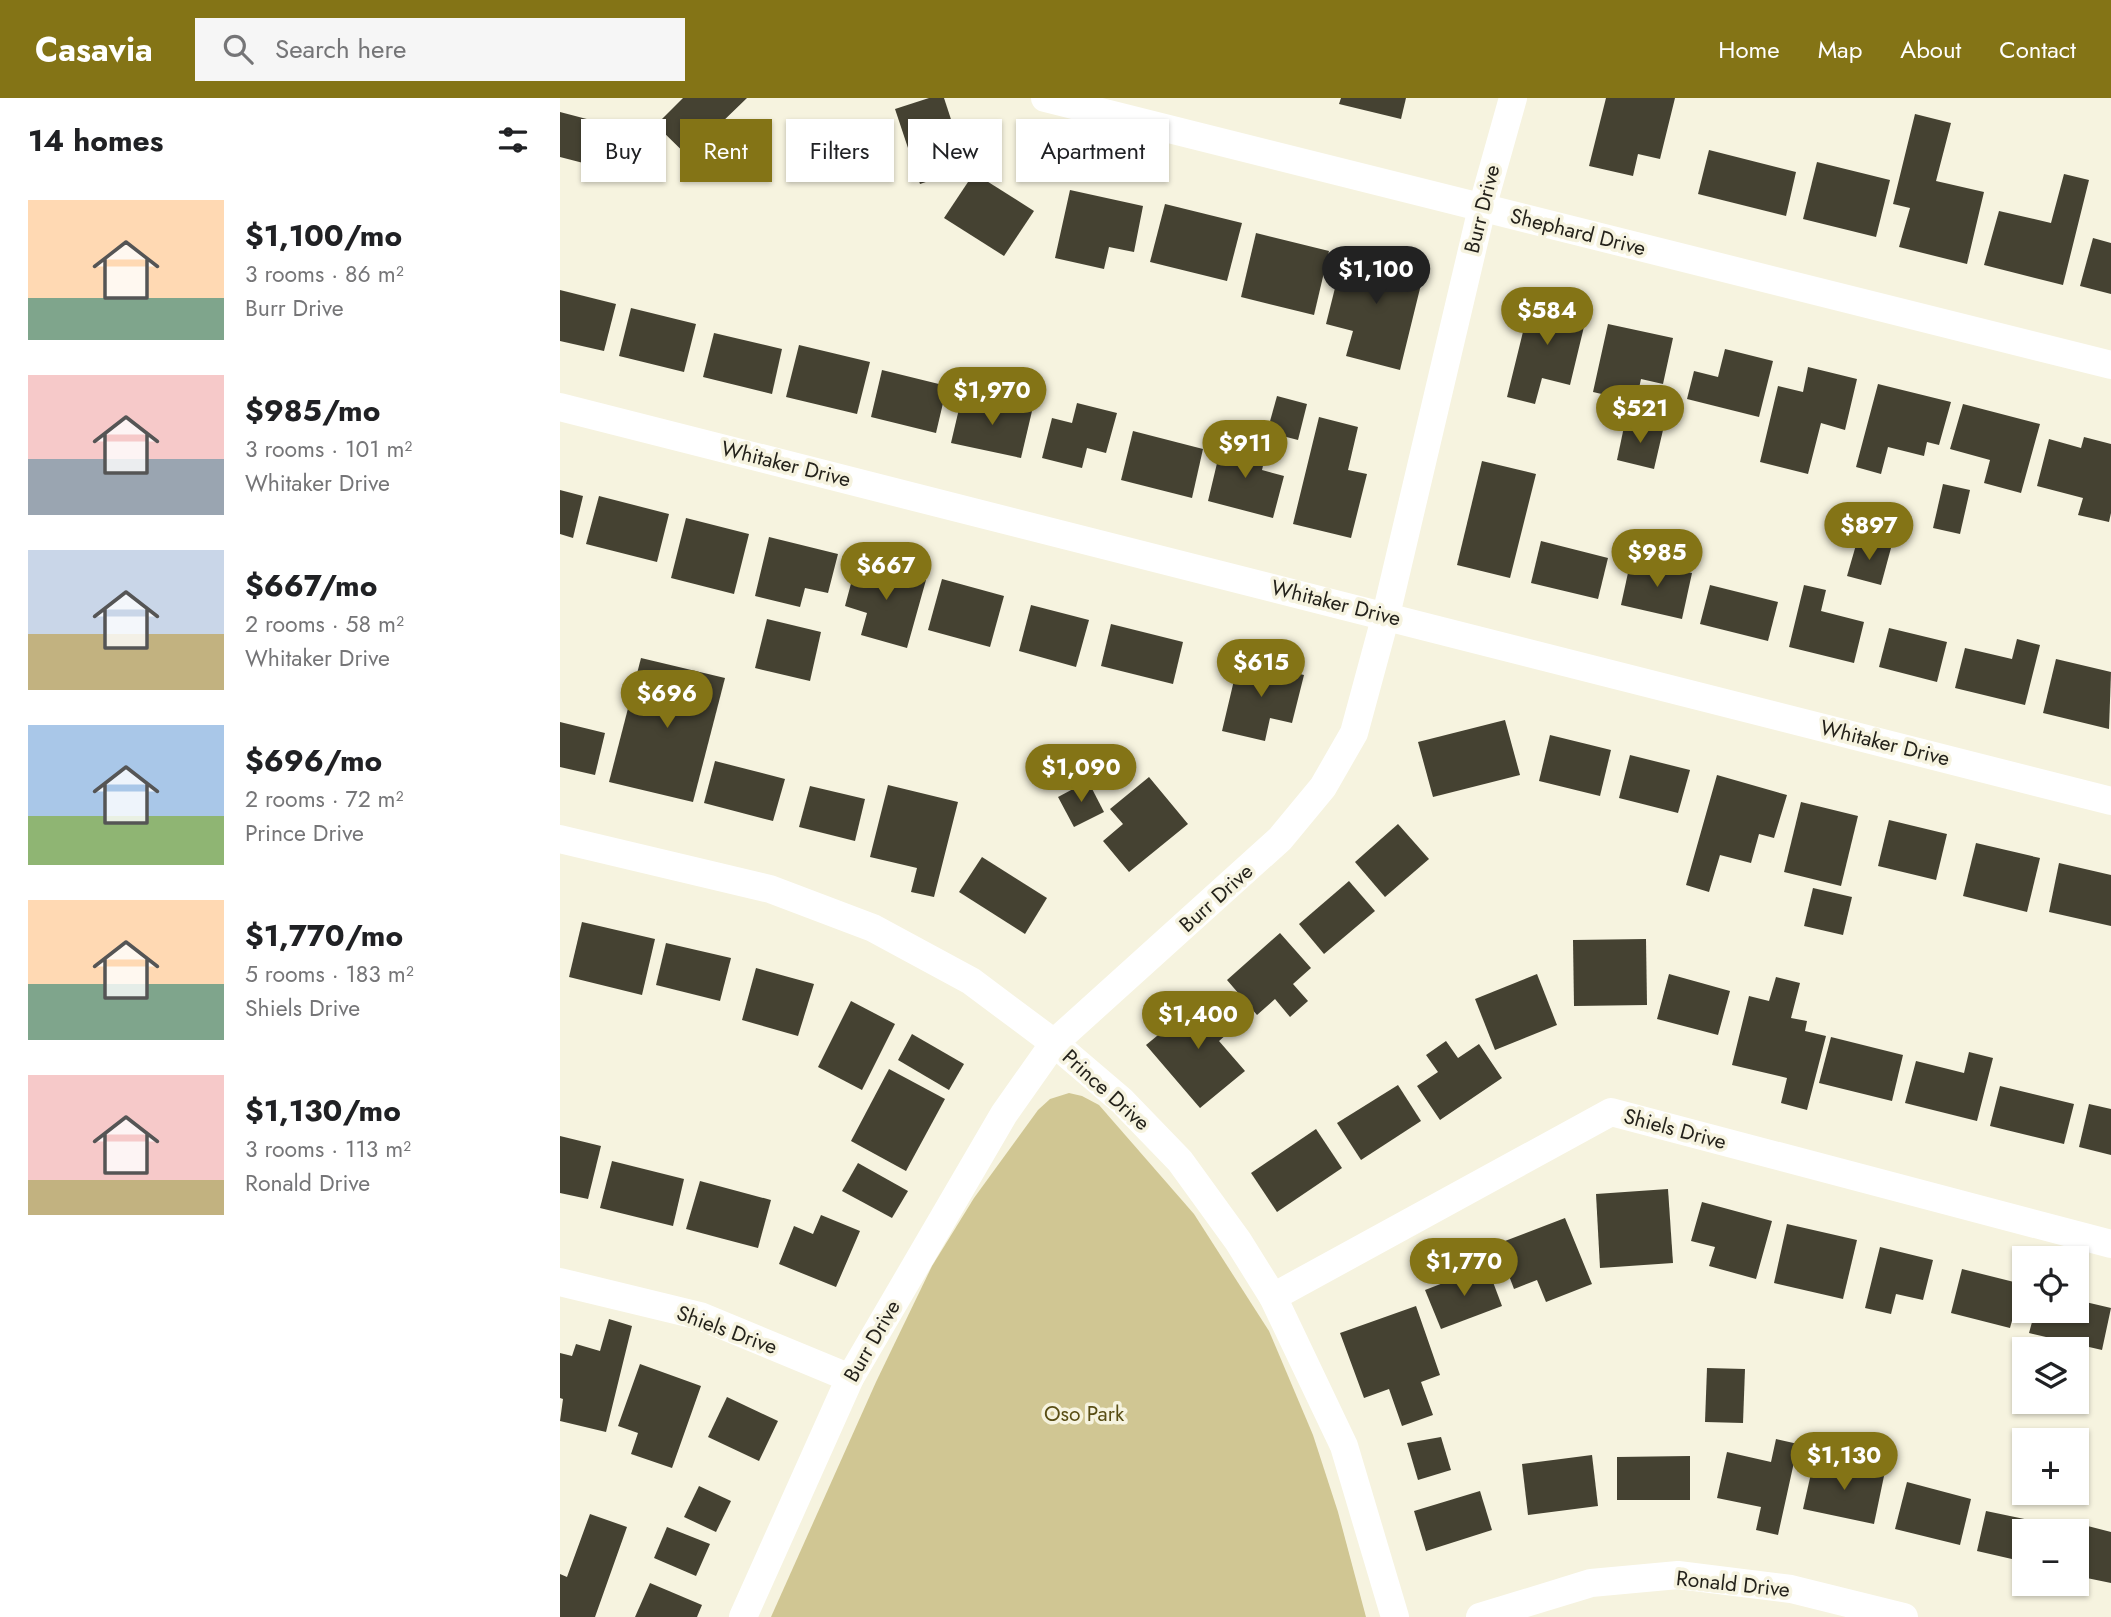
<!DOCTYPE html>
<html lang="en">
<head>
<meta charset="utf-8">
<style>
	:root { --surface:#fff; --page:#f6f6f6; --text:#202124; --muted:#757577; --accent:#847416 }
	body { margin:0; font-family:Jost,sans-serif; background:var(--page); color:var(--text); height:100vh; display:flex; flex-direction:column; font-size:26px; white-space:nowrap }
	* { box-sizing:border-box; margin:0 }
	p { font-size:23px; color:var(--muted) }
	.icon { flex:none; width:38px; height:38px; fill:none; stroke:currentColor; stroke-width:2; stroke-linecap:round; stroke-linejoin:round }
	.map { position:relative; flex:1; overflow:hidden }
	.side { display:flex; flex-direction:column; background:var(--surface); width:560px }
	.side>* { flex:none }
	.banner { position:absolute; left:21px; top:21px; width:665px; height:63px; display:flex; gap:14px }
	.tools { position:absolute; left:1452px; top:1148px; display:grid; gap:14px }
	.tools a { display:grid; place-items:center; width:77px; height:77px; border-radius:0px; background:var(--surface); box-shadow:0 2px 5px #0004; font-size:35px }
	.price { position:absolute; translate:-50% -60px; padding:0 16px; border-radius:24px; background:var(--accent); color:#fff; font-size:23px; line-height:46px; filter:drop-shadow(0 2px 4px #0008) }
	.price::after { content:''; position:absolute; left:50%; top:42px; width:21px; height:16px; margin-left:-10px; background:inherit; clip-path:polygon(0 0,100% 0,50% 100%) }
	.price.selected { background:#222; color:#fff }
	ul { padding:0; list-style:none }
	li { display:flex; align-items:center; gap:21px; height:175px; padding:0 28px }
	li span { display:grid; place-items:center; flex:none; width:196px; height:140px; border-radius:0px; color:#555 }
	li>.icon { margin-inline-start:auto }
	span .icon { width:84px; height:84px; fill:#fffc; stroke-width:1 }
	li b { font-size:30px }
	h2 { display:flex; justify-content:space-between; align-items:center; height:84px; padding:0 28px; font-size:30px }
	.chip { padding:0 24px; border-radius:0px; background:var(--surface); box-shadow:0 2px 5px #0004; font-size:24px; line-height:63px }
	.chip.selected { background:var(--accent); color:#fff }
	header { display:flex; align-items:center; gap:42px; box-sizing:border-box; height:98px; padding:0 35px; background:var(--accent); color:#fff }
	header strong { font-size:33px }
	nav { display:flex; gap:38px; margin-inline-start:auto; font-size:24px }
	.search { width:490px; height:63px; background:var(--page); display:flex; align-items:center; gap:18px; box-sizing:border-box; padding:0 24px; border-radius:0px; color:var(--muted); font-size:26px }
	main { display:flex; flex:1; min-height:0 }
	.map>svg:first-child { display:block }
</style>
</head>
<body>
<header>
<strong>Casavia</strong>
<div class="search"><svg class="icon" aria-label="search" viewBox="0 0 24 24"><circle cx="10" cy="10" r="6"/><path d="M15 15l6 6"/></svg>Search here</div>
<nav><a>Home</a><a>Map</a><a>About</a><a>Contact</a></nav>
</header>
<main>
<section class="side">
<h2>14 homes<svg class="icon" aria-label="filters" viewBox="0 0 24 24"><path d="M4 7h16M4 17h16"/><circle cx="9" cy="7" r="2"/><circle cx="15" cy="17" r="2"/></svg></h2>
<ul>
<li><span style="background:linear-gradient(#ffd9b3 70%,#7fa58c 0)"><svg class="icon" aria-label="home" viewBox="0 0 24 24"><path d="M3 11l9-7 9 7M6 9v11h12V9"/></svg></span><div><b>$1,100/mo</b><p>3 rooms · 86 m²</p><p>Burr Drive</p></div></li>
<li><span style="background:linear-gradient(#f6c9c9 60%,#9aa5b1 0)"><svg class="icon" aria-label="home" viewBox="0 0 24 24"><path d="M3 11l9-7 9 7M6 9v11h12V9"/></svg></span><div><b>$985/mo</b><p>3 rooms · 101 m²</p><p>Whitaker Drive</p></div></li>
<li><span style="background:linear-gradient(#c9d6e8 60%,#c2b280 0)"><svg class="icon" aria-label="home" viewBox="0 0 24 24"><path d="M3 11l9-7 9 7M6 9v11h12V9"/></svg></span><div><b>$667/mo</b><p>2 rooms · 58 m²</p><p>Whitaker Drive</p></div></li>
<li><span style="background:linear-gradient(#a9c7e8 65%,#8fb573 0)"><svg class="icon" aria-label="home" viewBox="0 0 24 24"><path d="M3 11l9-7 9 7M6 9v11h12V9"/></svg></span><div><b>$696/mo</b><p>2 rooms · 72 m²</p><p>Prince Drive</p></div></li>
<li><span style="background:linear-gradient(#ffd9b3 60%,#7fa58c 0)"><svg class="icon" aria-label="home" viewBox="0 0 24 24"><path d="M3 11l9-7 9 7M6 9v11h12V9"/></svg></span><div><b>$1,770/mo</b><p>5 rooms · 183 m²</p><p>Shiels Drive</p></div></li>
<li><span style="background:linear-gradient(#f6c9c9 75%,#c2b280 0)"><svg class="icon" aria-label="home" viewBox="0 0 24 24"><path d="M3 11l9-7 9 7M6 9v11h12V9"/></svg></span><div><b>$1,130/mo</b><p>3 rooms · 113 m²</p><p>Ronald Drive</p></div></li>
</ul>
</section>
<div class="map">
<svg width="1551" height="1519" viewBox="0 0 1551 1519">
	<rect width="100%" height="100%" fill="#f6f3df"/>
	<path fill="#d0c693" d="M509,995L522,998L539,1007L634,1116L709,1233L753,1337L778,1414L806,1519H211L316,1284L372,1168L414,1100L478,1012L490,1001Z"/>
	<g fill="#454232">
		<path d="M123,0H187L158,28L175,45L145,75L96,27Z"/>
		<path d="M369,0H384L407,70L360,86L335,11Z"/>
		<path d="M781,0H846L841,21L779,6Z"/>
		<path d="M1046,0H1115L1100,61L1078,56L1073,78L1029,68Z"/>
		<path d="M0,14L42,25L31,67L0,59Z"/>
		<path d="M1355,16L1391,25L1376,83L1424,94L1407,166L1339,149L1350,110L1333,106Z"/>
		<path d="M1149,52L1236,74L1226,118L1138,96Z"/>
		<path d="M1257,64L1330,82L1316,139L1243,121Z"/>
		<path d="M414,75L474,113L444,158L384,120Z"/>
		<path d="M1504,76L1529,82L1503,187L1424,167L1439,113L1491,125Z"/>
		<path d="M510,92L583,108L574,154L549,149L544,171L495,160Z"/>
		<path d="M605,106L682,125L667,183L590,164Z"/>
		<path d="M696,135L769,153L754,217L681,199Z"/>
		<path d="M1533,140L1551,145V196L1520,188Z"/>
		<path d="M785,150L865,170L840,272L786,258L793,233L766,226Z"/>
		<path d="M0,192L56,206L44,253L0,243Z"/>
		<path d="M972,197L1028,212L1010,287L982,280L975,306L947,299Z"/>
		<path d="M71,210L136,226L124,274L59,258Z"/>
		<path d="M1048,226L1113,240L1103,286L1081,281L1076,304L1033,294Z"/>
		<path d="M154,235L222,251L212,296L143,279Z"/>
		<path d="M239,247L310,264L297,316L226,299Z"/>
		<path d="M1165,251L1213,263L1199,319L1127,301L1134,273L1158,279Z"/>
		<path d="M1248,269L1297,281L1285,332L1261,325L1248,376L1200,364L1218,288L1243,294Z"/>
		<path d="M322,272L387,288L376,335L311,319Z"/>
		<path d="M1318,286L1391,304L1379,347L1367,344L1364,358L1328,349L1321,376L1296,369Z"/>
		<path d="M402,298L472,313L461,360L391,345Z"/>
		<path d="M717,298L747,306L738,342L707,334Z"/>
		<path d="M517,305L557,315L546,355L527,350L522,370L482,360L492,320L512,325Z"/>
		<path d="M1403,306L1480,326L1461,395L1424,385L1430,362L1390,351Z"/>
		<path d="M759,319L798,329L788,372L807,376L791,440L733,426Z"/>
		<path d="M1065,324L1103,332L1094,371L1057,362Z"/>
		<path d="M573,333L643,351L632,400L561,382Z"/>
		<path d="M1524,339L1551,346V415L1549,424L1518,417L1523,400L1477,388L1489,341L1521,350Z"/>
		<path d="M663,340L707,351L702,372L724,378L713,420L648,403Z"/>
		<path d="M922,363L976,376L950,480L897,467Z"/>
		<path d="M1383,386L1410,392L1400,436L1373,430Z"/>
		<path d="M0,392L23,398L13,440L0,436Z"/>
		<path d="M39,398L109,416L97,464L26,446Z"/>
		<path d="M126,420L189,436L174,496L111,480Z"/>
		<path d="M209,439L278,456L268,495L245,490L240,509L195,498Z"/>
		<path d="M1298,440L1331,450L1321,487L1287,478Z"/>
		<path d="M981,443L1048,460L1038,501L971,485Z"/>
		<path d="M1071,461L1132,475L1122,521L1061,507Z"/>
		<path d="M297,463L366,482L347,550L301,537L307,515L285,508Z"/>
		<path d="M382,481L444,498L430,549L368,532Z"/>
		<path d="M1150,487L1218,504L1208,543L1140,526Z"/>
		<path d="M1244,487L1266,492L1261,513L1304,524L1294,565L1229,549Z"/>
		<path d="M471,507L529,522L516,569L459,553Z"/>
		<path d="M207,521L261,534L250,583L195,570Z"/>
		<path d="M551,526L623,544L613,586L541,568Z"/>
		<path d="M1329,530L1387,544L1377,584L1319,569Z"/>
		<path d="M1457,541L1480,547L1465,607L1395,590L1405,550L1452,561Z"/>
		<path d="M81,560L165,580L133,704L49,684Z"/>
		<path d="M679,561L744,577L732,625L710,620L705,643L662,633Z"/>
		<path d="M1496,561L1551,574L1549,631L1483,615Z"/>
		<path d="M945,622L960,677L873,699L858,644Z"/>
		<path d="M0,624L45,635L35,677L0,669Z"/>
		<path d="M990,637L1051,652L1040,698L979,683Z"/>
		<path d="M1070,657L1130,672L1118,715L1059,700Z"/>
		<path d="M155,663L225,681L213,723L144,705Z"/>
		<path d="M1157,677L1227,697L1214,740L1199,736L1191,765L1160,757L1149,794L1126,787Z"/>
		<path d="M589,679L628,726L569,774L543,743L563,726L550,711Z"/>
		<path d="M528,683L544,714L514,729L498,699Z"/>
		<path d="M328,687L398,704L374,799L351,794L357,770L310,759Z"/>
		<path d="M250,688L305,701L295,743L239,729Z"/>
		<path d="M1241,704L1298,718L1281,788L1224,774Z"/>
		<path d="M1329,722L1387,736L1376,782L1318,768Z"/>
		<path d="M838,726L869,761L825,799L795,764Z"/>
		<path d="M1416,745L1480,760L1467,814L1403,798Z"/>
		<path d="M422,759L487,800L465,836L399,794Z"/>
		<path d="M1499,765L1551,777V828L1489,814Z"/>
		<path d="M789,783L815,813L764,856L739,826Z"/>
		<path d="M1253,790L1292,799L1283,837L1244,828Z"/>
		<path d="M22,824L95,841L82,897L9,879Z"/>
		<path d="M720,835L751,870L733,886L748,903L730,919L715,901L697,917L667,882Z"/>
		<path d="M1086,841L1087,907L1014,908L1013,842Z"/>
		<path d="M106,845L171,860L160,903L96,887Z"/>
		<path d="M196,870L254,886L238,938L182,922Z"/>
		<path d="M977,876L997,927L935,952L915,901Z"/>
		<path d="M1109,876L1170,893L1158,937L1097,921Z"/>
		<path d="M1216,879L1240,885L1231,920L1247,923L1245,933L1266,938L1247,1012L1221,1005L1227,980L1172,967L1189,898L1209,903Z"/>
		<path d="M648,896L675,929L659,943L685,973L640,1010L586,947Z"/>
		<path d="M291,903L335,926L302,992L258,969Z"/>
		<path d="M352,936L404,966L389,992L338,962Z"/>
		<path d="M1271,939L1343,957L1332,1003L1259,985Z"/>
		<path d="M886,943L898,960L919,946L942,980L880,1022L857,988L878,974L866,957Z"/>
		<path d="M1409,954L1433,960L1417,1023L1345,1005L1356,963L1404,975Z"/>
		<path d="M329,971L385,1001L346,1073L291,1043Z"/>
		<path d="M838,987L861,1023L801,1062L777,1025Z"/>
		<path d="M1440,988L1514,1006L1504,1046L1430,1028Z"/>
		<path d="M1529,1006L1551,1011V1057L1519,1049Z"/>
		<path d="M756,1031L782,1070L717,1114L691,1075Z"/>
		<path d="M0,1038L41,1048L28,1101L0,1095Z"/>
		<path d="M52,1063L124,1081L113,1128L40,1110Z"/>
		<path d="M298,1065L348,1093L332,1120L282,1093Z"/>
		<path d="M140,1083L211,1102L198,1150L126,1131Z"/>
		<path d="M1108,1091L1113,1165L1040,1170L1036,1096Z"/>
		<path d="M1142,1104L1212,1123L1196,1181L1149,1168L1155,1149L1131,1143Z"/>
		<path d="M261,1117L300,1133L276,1189L219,1166L234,1128L253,1136Z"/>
		<path d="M1005,1120L1032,1186L986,1204L977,1182L954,1191L937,1146Z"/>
		<path d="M1227,1126L1297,1142L1283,1201L1214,1185Z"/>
		<path d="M1320,1149L1373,1162L1363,1202L1336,1196L1331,1216L1305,1210Z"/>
		<path d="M927,1168L942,1208L881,1231L865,1192Z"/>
		<path d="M1402,1171L1462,1186L1450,1230L1391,1215Z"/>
		<path d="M1517,1202L1551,1210L1542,1252L1469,1235L1475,1213H1517Z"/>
		<path d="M856,1208L880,1277L861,1284L873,1317L842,1328L829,1291L804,1300L780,1235Z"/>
		<path d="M49,1221L72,1228L46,1334L0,1323L3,1301L0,1300V1255L12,1258L16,1246L40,1253Z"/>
		<path d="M80,1266L141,1288L112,1370L71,1356L78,1335L58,1328Z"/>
		<path d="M1147,1270L1185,1271L1183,1325L1145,1324Z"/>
		<path d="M167,1299L218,1323L199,1363L148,1339Z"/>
		<path d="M881,1339L891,1372L858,1382L847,1345Z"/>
		<path d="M1216,1341L1238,1346L1218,1437L1196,1432L1201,1409L1157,1400L1167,1354L1211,1364Z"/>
		<path d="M1032,1357L1038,1408L968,1417L962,1366Z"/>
		<path d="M1130,1358V1402H1057V1359Z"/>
		<path d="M1254,1362L1324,1378L1314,1426L1243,1411Z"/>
		<path d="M1347,1384L1411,1401L1400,1447L1335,1431Z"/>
		<path d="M139,1388L171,1403L156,1434L124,1419Z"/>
		<path d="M920,1393L932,1432L866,1453L854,1413Z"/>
		<path d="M1426,1413L1494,1427L1493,1433H1465V1464L1417,1453Z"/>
		<path d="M30,1416L67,1429L35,1519H0V1476L7,1479Z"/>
		<path d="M1516,1425L1551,1434V1485L1517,1478V1433H1514Z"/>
		<path d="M107,1429L150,1446L136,1478L94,1460Z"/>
		<path d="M90,1485L142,1507L137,1519H75Z"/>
	</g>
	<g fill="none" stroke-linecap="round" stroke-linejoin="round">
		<g stroke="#fff" stroke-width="28">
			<path d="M485,0L1551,267"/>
			<path d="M0,309L1551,703"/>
			<path d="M0,741L210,791L313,830L411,883L494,945L562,1003L620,1063L678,1143L713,1199L784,1348L835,1519"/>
			<path d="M0,1184L140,1218L290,1280"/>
			<path d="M713,1199L1051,1014L1551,1146"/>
			<path d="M183,1519L290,1280L444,1016L494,945L720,741L763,689L794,635L826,517L922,110L953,0"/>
			<path d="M920,1519L1031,1485L1118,1477L1231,1491L1344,1519"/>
		</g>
	</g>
	<g text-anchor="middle" stroke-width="7" stroke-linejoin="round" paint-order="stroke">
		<g font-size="21" fill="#24221b" stroke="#f6f3df">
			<text transform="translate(922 111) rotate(-76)" y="7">Burr Drive</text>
			<text transform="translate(1018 134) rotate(14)" y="7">Shephard Drive</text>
			<text transform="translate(226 366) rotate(14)" y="7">Whitaker Drive</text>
			<text transform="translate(776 505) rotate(14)" y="7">Whitaker Drive</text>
			<text transform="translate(1325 645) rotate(14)" y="7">Whitaker Drive</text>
			<text transform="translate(656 800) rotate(-42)" y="7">Burr Drive</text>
			<text transform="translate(546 992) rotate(42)" y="7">Prince Drive</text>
			<text transform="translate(1115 1031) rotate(15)" y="7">Shiels Drive</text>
			<text transform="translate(167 1232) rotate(20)" y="7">Shiels Drive</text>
			<text transform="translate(312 1243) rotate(-60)" y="7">Burr Drive</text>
			<text transform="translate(1173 1486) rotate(6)" y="7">Ronald Drive</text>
		</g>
		<g font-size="21" fill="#584d14" stroke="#f6f3df">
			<text x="524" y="1323">Oso Park</text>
		</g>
	</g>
</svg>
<div class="tools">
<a><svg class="icon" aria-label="locate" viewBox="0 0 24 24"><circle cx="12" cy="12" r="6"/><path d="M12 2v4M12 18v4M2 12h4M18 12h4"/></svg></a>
<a><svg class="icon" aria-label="layers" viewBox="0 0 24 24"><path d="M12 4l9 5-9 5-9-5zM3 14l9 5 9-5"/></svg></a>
<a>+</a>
<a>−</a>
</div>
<b class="price selected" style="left:816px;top:208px">$1,100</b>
<b class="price" style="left:987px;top:249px">$584</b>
<b class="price" style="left:432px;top:329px">$1,970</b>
<b class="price" style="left:1080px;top:347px">$521</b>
<b class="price" style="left:685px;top:382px">$911</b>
<b class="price" style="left:1309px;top:464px">$897</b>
<b class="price" style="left:1097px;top:491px">$985</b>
<b class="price" style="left:326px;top:504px">$667</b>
<b class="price" style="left:701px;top:601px">$615</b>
<b class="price" style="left:107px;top:632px">$696</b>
<b class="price" style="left:521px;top:706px">$1,090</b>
<b class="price" style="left:638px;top:953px">$1,400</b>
<b class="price" style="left:904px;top:1200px">$1,770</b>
<b class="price" style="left:1284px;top:1394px">$1,130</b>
<div class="banner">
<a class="chip">Buy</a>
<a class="chip selected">Rent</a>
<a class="chip">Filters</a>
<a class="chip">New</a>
<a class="chip">Apartment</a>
</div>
</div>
</main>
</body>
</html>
